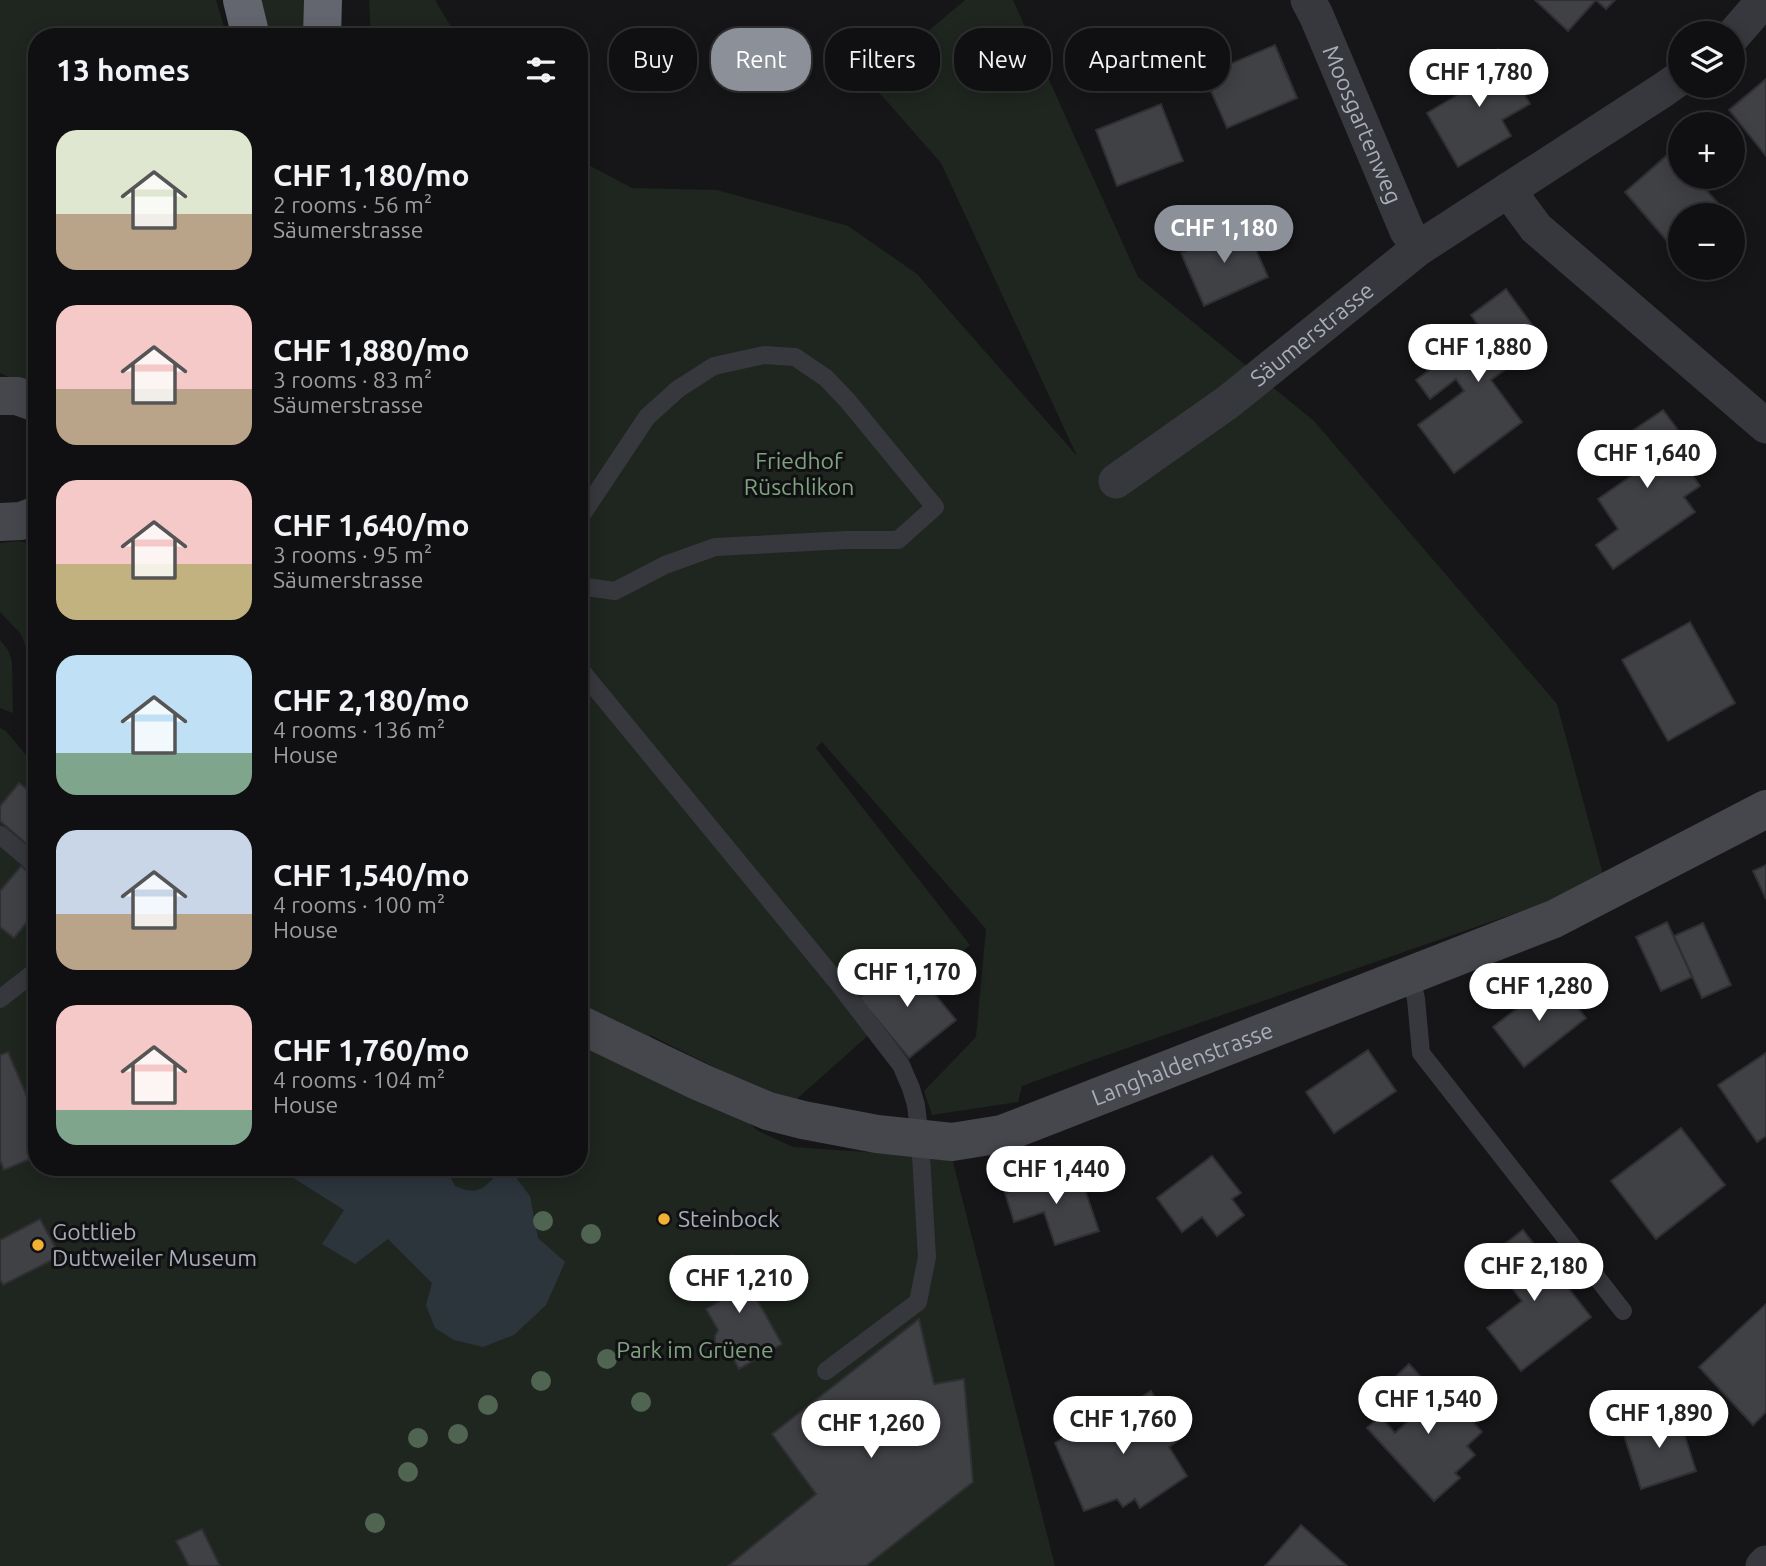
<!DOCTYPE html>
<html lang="en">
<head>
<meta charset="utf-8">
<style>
	:root { --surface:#101012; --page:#1e1e20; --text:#f1f3f6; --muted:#9c9d9f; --line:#303032; --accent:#8c9099 }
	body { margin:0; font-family:Ubuntu,sans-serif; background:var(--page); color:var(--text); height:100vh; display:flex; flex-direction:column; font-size:26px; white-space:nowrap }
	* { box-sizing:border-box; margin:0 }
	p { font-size:23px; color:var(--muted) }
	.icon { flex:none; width:38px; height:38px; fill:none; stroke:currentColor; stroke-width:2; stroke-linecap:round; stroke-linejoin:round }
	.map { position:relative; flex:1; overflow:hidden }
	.side { position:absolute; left:28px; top:28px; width:560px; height:1148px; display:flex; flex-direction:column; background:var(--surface); border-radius:28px; box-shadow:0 4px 18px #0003,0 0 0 2px var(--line) }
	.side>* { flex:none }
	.hud { position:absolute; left:609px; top:28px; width:665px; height:63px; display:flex; gap:14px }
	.buttons { position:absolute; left:1668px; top:21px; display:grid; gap:14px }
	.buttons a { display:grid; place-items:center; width:77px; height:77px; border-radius:50%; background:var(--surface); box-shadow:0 4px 18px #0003,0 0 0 2px var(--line); font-size:35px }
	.price { position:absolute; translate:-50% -60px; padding:0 16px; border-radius:24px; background:#fff; color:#222; font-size:23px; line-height:46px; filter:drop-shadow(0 2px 4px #0008) }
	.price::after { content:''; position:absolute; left:50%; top:42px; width:21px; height:16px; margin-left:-10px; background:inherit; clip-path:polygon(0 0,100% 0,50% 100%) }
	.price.on { background:var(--accent); color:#fff }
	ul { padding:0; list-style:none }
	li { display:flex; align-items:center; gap:21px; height:175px; padding:0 28px }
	li span { display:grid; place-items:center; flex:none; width:196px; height:140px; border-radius:21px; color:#555 }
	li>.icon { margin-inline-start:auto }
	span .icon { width:84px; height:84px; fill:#fffc; stroke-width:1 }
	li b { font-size:30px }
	h2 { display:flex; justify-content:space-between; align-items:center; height:84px; padding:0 28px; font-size:30px }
	.chip { padding:0 24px; border-radius:28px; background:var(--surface); box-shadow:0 4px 18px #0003,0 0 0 2px var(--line); font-size:24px; line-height:63px }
	.chip.on { background:var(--accent); color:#fff }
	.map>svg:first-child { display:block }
</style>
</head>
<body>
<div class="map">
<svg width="1766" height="1566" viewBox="0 0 1766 1566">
	<rect width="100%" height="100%" fill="#161618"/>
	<g fill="#1e261f">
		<path d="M0,0H216L227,37H37V382C23,384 12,379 0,373Z"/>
		<path d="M256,0H308V37H265Z"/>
		<path d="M369,0H435L457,37H371Z"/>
		<path d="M965,0H1013L1138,277L1314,421L1557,704L1605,882L1093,1060L1022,1086L1018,1102L932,1115L924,1091L976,1037L986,929L822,742L816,748L970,945L790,1105L648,1034L758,1131L793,1147L952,1158L1055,1566H0V728L6,731L37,768V1167H579V160L632,188L717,190L848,226L917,274L1077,456L941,163L869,81Z"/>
		<path d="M18,541L37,545V730L32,717L29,682V655L21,634L0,612V543Z"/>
		<path d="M0,640L8,650L12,661L13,713L0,708Z"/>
	</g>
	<path fill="#2c353c" d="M276,1167H451L449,1175L455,1186C480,1198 487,1185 503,1167H508L530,1196L538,1238L565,1262L546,1305L514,1335L483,1347L454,1340L435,1328L426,1305L432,1283L388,1239L355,1264L322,1244L344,1210Z"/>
	<g fill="#404145" stroke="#303034" stroke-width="2">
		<path d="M1535,0H1615L1606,9L1596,0L1568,31Z"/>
		<path d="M1275,45L1297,98L1227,128L1204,75Z"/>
		<path d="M1498,49L1530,104L1502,120L1511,136L1458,167L1427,113L1464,91L1454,74Z"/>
		<path d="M1766,79V156L1729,110Z"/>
		<path d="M1161,104L1183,161L1117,186L1096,130Z"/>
		<path d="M1672,151L1680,160V177H1695L1728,215H1680V256L1625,192Z"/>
		<path d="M1245,225L1268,277L1204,306L1181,253Z"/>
		<path d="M1506,289L1544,341L1491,380L1522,422L1454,473L1418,425L1464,391L1456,379L1430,399L1416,380L1482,331L1471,315Z"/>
		<path d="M1663,410L1681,434L1669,442L1700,486L1684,497L1695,512L1613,569L1596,545L1618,529L1598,499L1631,476L1610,446Z"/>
		<path d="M1690,622L1735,703L1668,741L1622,660Z"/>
		<path d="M19,783L37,797V853L0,821V806Z"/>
		<path d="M1766,865V899L1753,871Z"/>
		<path d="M21,866L37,879V910L14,938L0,927V891Z"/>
		<path d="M1667,922L1692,977L1661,991L1636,937Z"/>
		<path d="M1703,923L1731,985L1702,998L1674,936Z"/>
		<path d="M906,959L956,1020L909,1058L859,998Z"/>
		<path d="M1555,979L1586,1018L1524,1067L1493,1027Z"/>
		<path d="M1368,1050L1396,1091L1334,1133L1306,1092Z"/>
		<path d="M8,1052L37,1120V1156L4,1170L0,1160V1055Z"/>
		<path d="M1766,1053V1136L1757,1142L1718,1085Z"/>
		<path d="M1681,1128L1725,1185L1656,1239L1611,1181Z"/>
		<path d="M1212,1156L1241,1193L1232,1199L1244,1215L1217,1236L1202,1217L1182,1232L1157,1198Z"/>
		<path d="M1078,1169L1099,1231L1055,1245L1044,1212L1014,1222L1005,1193Z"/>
		<path d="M40,1219L60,1256L3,1285L0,1279V1240Z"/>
		<path d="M1523,1230L1591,1317L1521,1371L1487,1328L1522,1301L1488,1257Z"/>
		<path d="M732,1255L782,1344L739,1369L727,1347H720L715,1342V1336L718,1330L706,1309L721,1300L704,1270Z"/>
		<path d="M1766,1304V1412L1753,1425L1699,1367Z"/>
		<path d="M919,1319L934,1384L964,1379L973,1482L866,1566H728L816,1494L772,1434Z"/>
		<path d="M1409,1364L1451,1410L1457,1404L1482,1432L1467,1446L1475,1455L1455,1473L1460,1478L1434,1501L1367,1428L1380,1416L1395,1433L1417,1413L1389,1383Z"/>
		<path d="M1151,1391L1179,1440L1169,1447L1187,1476L1140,1508L1135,1499L1123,1507L1117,1499L1084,1511L1055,1443L1122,1402L1125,1408Z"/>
		<path d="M1677,1411L1696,1471L1641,1489L1622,1429Z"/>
		<path d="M1301,1525L1347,1566H1265Z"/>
		<path d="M202,1529L220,1566H189L176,1541Z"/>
	</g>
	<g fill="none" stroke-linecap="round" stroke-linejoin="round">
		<g stroke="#37383d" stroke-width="18">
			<path d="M579,519L647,417L678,389L714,366L764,355L795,357L826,378L847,400L935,507L898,540H847L715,547L665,565L615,591L579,586"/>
			<path d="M579,668L837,982L901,1065L911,1088L916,1105L920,1139L927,1257L918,1302L826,1371"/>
			<path d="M0,835L37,866"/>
			<path d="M1411,976L1416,999L1421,1053L1623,1311"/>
			<path d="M0,999L37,970"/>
		</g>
		<g stroke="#37383d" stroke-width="35">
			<path id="s1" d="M1308,0L1316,15L1407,231L1419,248"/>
			<path d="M1732,37L1764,0"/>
			<path d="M1508,190L1536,228L1766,426"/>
			<path id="s2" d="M1116,481L1228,402L1419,248L1663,90L1680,78"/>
			<path d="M1763,1566L1766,1563"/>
		</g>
		<g stroke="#45474d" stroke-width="38">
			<path d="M0,396H17L37,403"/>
			<path d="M0,522L21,521L37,515"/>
			<path id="s3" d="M579,1024L700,1082L768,1111L803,1120L877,1134L952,1142L1002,1134L1554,919L1766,809"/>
		</g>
		<g stroke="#63666e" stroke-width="38">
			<path d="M242,0L251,37"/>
			<path d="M322,37L323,0"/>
		</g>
	</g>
	<g fill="#506452">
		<circle cx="543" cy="1221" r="10"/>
		<circle cx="591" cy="1234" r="10"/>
		<circle cx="607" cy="1359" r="10"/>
		<circle cx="541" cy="1381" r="10"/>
		<circle cx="641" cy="1402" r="10"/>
		<circle cx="488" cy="1405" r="10"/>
		<circle cx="458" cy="1434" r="10"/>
		<circle cx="418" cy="1438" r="10"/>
		<circle cx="408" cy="1472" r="10"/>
		<circle cx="375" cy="1523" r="10"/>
	</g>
	<g fill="#f2b134" stroke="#111113" stroke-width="2.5">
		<circle cx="664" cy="1219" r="7"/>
		<circle cx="38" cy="1245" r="7"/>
	</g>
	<g text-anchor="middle" stroke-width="6" stroke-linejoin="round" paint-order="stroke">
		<g font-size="23" fill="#a8adb8" stroke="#111113">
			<text dy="8" stroke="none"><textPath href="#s1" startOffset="136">Moosgartenweg</textPath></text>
			<text dy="8" stroke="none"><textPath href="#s2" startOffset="245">Säumerstrasse</textPath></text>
			<text dy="8" stroke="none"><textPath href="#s3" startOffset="639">Langhaldenstrasse</textPath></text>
		</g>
		<g font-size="23" fill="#7fa381" stroke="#111113">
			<text x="799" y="469">Friedhof<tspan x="799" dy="26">Rüschlikon</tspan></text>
			<text x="695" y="1358">Park im Grüene</text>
		</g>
		<g font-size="23" fill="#a8adb8" stroke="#111113" text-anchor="start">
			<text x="678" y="1227">Steinbock</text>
			<text x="52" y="1240">Gottlieb<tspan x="52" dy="26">Duttweiler Museum</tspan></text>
		</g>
	</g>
</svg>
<div class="buttons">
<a><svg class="icon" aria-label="layers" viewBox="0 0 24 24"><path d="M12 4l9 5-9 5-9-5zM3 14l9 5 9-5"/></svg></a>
<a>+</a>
<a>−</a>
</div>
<b class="price" style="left:1479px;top:109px">CHF 1,780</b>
<b class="price on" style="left:1224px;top:265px">CHF 1,180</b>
<b class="price" style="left:1478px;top:384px">CHF 1,880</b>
<b class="price" style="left:1647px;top:490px">CHF 1,640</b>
<b class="price" style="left:907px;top:1009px">CHF 1,170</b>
<b class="price" style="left:1539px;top:1023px">CHF 1,280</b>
<b class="price" style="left:1056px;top:1206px">CHF 1,440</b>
<b class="price" style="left:1534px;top:1303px">CHF 2,180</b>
<b class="price" style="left:739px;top:1315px">CHF 1,210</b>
<b class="price" style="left:1428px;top:1436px">CHF 1,540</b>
<b class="price" style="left:1659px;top:1450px">CHF 1,890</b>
<b class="price" style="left:1123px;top:1456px">CHF 1,760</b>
<b class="price" style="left:871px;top:1460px">CHF 1,260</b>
<div class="hud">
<a class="chip">Buy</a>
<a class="chip on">Rent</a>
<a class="chip">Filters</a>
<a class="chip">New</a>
<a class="chip">Apartment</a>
</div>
<section class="side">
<h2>13 homes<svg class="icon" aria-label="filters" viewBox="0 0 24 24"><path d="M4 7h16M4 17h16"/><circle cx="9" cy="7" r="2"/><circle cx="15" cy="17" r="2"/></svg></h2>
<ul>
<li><span style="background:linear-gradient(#dfe7d0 60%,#b9a48a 0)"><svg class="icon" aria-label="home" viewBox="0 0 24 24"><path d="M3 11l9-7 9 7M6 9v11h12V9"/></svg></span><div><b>CHF 1,180/mo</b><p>2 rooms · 56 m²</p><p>Säumerstrasse</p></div></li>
<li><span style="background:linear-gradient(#f6c9c9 60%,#b9a48a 0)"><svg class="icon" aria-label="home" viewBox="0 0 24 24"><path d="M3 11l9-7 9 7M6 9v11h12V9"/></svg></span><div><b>CHF 1,880/mo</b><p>3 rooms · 83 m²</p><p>Säumerstrasse</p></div></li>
<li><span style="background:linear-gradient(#f6c9c9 60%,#c2b280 0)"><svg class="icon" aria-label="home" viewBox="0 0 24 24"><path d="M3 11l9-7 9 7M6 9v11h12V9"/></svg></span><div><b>CHF 1,640/mo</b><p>3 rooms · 95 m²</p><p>Säumerstrasse</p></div></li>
<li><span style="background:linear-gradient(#bfe0f5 70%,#7fa58c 0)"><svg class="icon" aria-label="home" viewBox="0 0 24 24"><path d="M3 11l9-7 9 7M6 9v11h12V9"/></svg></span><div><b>CHF 2,180/mo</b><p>4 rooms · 136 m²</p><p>House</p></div></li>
<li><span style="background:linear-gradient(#c9d6e8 60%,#b9a48a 0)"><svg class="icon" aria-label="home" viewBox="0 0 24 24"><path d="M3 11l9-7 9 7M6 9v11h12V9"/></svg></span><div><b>CHF 1,540/mo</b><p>4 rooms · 100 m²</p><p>House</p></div></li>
<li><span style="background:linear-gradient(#f6c9c9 75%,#7fa58c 0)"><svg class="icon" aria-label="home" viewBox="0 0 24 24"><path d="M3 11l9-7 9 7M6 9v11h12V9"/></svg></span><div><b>CHF 1,760/mo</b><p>4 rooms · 104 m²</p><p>House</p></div></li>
</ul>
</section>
</div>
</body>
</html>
